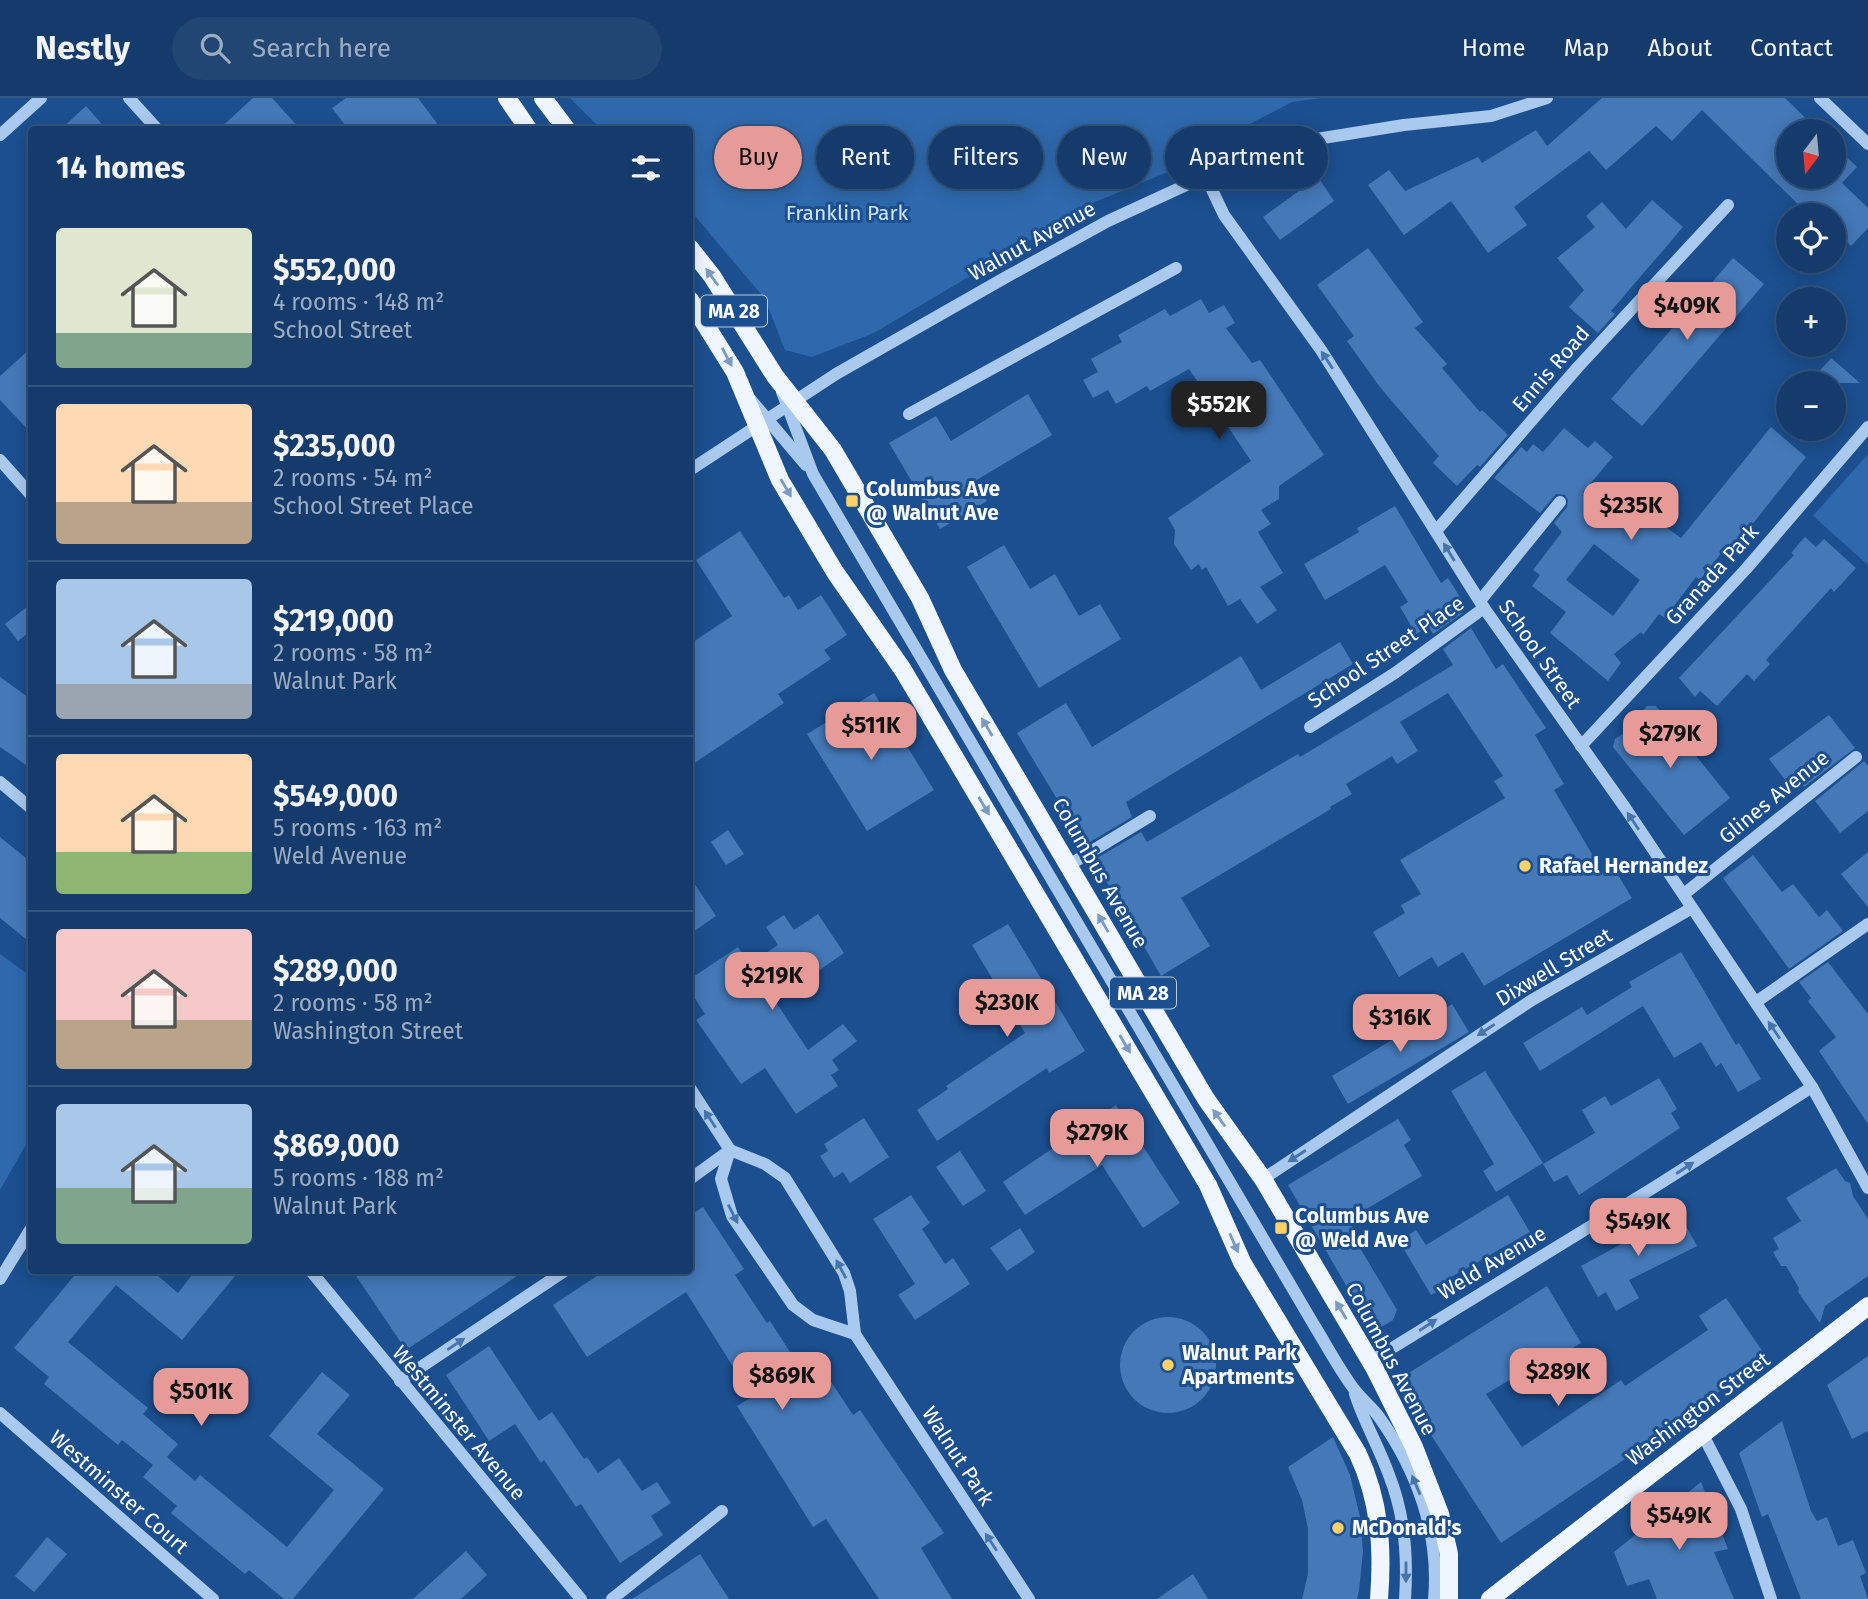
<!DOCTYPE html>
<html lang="en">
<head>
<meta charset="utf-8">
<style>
	:root { --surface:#143b6b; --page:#214673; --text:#f1f3f6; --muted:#9dadc1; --line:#33557e; --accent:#e69b98 }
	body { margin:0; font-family:"Fira Sans",sans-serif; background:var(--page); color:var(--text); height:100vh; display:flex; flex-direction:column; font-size:26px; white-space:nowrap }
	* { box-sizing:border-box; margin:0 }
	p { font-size:23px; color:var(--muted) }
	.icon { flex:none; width:38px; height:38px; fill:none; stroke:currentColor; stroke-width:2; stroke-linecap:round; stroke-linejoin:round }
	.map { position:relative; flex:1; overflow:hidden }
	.details { position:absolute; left:28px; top:28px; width:665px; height:1148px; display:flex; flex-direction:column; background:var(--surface); border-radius:7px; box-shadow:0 4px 18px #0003,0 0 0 2px var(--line) }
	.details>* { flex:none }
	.top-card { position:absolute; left:714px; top:28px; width:665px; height:63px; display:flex; gap:14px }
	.needle { width:46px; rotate:196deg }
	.controls { position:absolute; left:1776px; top:21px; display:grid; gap:14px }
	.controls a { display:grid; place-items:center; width:70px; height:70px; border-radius:50%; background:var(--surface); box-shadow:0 4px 18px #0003,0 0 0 2px var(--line); font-size:35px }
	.price { position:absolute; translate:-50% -60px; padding:0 16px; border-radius:14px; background:var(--accent); color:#111; font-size:23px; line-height:46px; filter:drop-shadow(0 2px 4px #0008) }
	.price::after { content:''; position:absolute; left:50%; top:42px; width:21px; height:16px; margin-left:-10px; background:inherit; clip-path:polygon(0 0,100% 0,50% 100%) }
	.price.selected { background:#222; color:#fff }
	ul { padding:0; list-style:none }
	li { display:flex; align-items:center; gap:21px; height:175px; padding:0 28px }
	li+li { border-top:2px solid var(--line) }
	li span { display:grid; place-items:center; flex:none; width:196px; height:140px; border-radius:7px; color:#555 }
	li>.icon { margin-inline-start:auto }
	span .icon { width:84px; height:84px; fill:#fffc; stroke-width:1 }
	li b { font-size:30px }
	h2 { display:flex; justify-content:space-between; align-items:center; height:84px; padding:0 28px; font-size:30px }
	.tag { padding:0 24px; border-radius:32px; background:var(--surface); box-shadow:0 4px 18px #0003,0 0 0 2px var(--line); font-size:24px; line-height:63px }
	.tag.selected { background:var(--accent); color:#111 }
	header { display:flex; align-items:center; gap:42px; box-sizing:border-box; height:98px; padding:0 35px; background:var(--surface); border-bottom:2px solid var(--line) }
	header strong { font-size:33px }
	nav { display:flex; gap:38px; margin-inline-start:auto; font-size:24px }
	.search { width:490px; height:63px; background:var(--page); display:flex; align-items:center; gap:18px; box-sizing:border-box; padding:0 24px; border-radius:38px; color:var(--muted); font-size:26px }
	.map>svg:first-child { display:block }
</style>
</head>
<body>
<header>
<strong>Nestly</strong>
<div class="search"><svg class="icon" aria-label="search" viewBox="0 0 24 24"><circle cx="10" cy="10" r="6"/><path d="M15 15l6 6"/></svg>Search here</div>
<nav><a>Home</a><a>Map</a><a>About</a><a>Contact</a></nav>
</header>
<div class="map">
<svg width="1868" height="1501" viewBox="0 0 1868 1501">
	<rect width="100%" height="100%" fill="#1b4f8f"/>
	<g fill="#2e69ad">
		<path d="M570,0H1322L1292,4L1246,28L1192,64L1095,104L874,235L812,259L785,252L765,201L690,112V32L601,31Z"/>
		<path d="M1868,356V467L1813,418Z"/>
		<path d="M0,856L32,879L31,1038L0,1092Z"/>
	</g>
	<g fill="#4478b7" fill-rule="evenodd">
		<path d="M253,0H272L301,32H218Z"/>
		<path d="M346,0H418L442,32H349L332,10Z"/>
		<path d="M1602,0H1785L1819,33H1788V79H1834V47L1857,69L1842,85L1868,110V130L1851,148L1834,132V117H1809L1702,12L1672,43L1656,28L1606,72L1589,53L1514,109L1527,127L1488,155L1451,103L1404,137L1368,87L1389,72L1405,93L1478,59L1482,65L1536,32L1547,48Z"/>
		<path d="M86,8L107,32H60Z"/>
		<path d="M1318,79L1334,103L1280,142L1263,119Z"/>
		<path d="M1652,102L1683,129L1611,213L1615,216L1598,235L1569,209L1584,192L1557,160L1595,129L1586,118L1602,104L1626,131Z"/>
		<path d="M1368,150L1423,224L1415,230L1447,266L1442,270L1480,314L1482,312L1508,337L1480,369L1477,367L1457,388L1433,365L1439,358L1379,288L1347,243L1354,238L1317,187Z"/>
		<path d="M1733,160L1764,186L1642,328L1611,301Z"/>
		<path d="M1201,201L1209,215L1224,207L1235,225L1226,230L1252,265L1260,262L1324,357L1279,388V401L1261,412L1271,426L1258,434L1283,475L1260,489L1277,512L1257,526L1240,501L1228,508L1206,469L1202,472L1199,466L1191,472L1174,446L1175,432L1168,420L1251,363L1189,271L1150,293L1147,288L1116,306L1108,292L1093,300L1083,282L1098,274L1091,261L1122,244L1118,237L1165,211L1170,218Z"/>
		<path d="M32,249V336L0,302V278Z"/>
		<path d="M1831,260L1860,285H1809Z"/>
		<path d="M1028,296L1052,337L975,383L987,403L940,431L889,345L936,318L951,343Z"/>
		<path d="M1771,329L1806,359L1727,458L1722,454L1700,482L1696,479L1665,520L1659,516L1643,537L1641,534L1614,556L1621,565L1608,583L1550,535L1566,514L1532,488L1540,477L1533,472L1562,434L1554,425L1567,409L1568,402L1565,397L1556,396L1540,415L1494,380L1521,349L1527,354L1533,346L1543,354L1564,330L1588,350L1595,343L1613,359L1583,394L1622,424L1635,407L1681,440ZM1594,446L1640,482L1613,518L1566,482Z"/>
		<path d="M1395,408L1441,485L1448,480L1465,507L1460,510L1463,515L1433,536L1429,529L1416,536L1400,509L1408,504L1385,467L1325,502L1304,466L1359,434L1357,430Z"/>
		<path d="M740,433L784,500L789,497L798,512L821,497L847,537L824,552L831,561L778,596L784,605L690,668V546L732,518L696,462Z"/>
		<path d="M1805,439L1816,449L1824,441L1856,470L1834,494L1831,490L1766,562L1770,566L1754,583L1747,576L1717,608L1700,593L1695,599L1679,580L1794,457L1791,455Z"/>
		<path d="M1004,447L1030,491L1055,476L1079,518L1100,506L1121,541L1039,590L967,469Z"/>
		<path d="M32,505V532L18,543L5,526Z"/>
		<path d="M1471,530L1496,571L1503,566L1546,630L1535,637L1564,686L1554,692L1605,778L1615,772L1632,800L1484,888L1463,854L1438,869L1432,859L1399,879L1373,834L1405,815L1401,807L1421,796L1400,762L1505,700L1494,683L1503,678L1448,595L1400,624L1418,653L1397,666L1392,658L1346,686L1352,696L1330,709L1331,711L1181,800L1210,848L1161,878L1094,762L1141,734L1147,744L1298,656L1300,659L1453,567L1443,551Z"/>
		<path d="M1340,544L1353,566L1126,704L1132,719L1085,747L1017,635L1066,605L1092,649L1241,558L1261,592Z"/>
		<path d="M0,579L32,602V671L0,649Z"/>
		<path d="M874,595L934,692L867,733L807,636Z"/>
		<path d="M1647,608H1656L1730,700L1684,737L1613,649L1615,641L1626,634Z"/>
		<path d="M1829,617L1855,650L1804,689L1802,686L1793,692L1769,661Z"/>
		<path d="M1864,663L1868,668V713L1840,735L1815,703Z"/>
		<path d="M728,732L744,756L726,767L711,744Z"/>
		<path d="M0,739L32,765V846L0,820Z"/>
		<path d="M1868,754V809L1841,776Z"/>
		<path d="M1753,757L1782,794L1793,786L1819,819L1827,812L1843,833L1789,871L1723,780Z"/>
		<path d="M690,779L716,818L690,836Z"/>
		<path d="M818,816L844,855L775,903L808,952L843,926L857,943L832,962L839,972L831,977L838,988L796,1016L765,970L741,986L696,922L705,916L690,893V881L738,849L749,866L778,847L766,829L784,817L794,832Z"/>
		<path d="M1008,826L1085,953L1049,975L1047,970L937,1043L917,1012L948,991L946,988L1025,935L972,847Z"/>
		<path d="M1681,854L1736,947L1739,945L1761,981L1738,994L1721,965L1716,969L1701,944L1674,960L1643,908L1540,973L1523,945L1582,909L1587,917L1632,889L1629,884Z"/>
		<path d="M1828,864L1868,916V1026L1819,953L1836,939L1808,903L1811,900L1799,884Z"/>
		<path d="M1452,906L1469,934L1348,1006L1332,978Z"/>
		<path d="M1485,973L1543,1065L1496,1094L1483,1073L1494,1066L1451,993Z"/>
		<path d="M1659,980L1677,1011L1671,1015L1680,1030L1579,1097L1567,1077L1554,1084L1543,1066L1595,1035L1582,1012L1605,998L1611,1008Z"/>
		<path d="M1116,1007L1180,1105L1143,1130L1102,1067L1025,1117L1003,1084Z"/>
		<path d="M864,1020L889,1059L850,1085L843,1074L834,1080L820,1058L828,1053L824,1046Z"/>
		<path d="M1398,1021L1411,1042L1404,1047L1422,1078L1348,1122L1358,1138L1354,1140L1397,1212L1393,1222L1373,1234L1288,1087Z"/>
		<path d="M960,1053L986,1093L963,1108L936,1069Z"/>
		<path d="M1836,1070L1845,1083L1850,1085L1853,1098L1868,1121V1178L1825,1208L1820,1225L1798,1194L1799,1190L1786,1168H1781L1773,1154L1779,1151L1773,1140L1801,1123L1786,1100Z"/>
		<path d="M911,1097L930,1125L922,1131L945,1166L953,1160L970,1186L915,1222L898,1197L915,1186L873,1121Z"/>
		<path d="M1508,1097L1530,1134L1446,1182L1449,1187L1431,1197L1399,1143L1416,1132L1426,1147Z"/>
		<path d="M1675,1108L1697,1148L1629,1182L1639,1200L1616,1213L1606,1194L1598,1199L1581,1168L1656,1127L1652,1121Z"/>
		<path d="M703,1109L744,1171L735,1177L767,1225L770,1223L799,1268L814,1258L853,1317L860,1312L944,1435L921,1450L952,1501H879L826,1421L813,1429L737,1308L752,1299L686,1194L587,1259L553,1207L606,1172H690V1117Z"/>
		<path d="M1020,1130L1035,1154L1007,1173L990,1150Z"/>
		<path d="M79,1172H151L178,1195L196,1172H240L182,1242L116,1187L68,1244L148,1310L143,1316L178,1346L167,1359L195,1383L200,1377L287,1449L334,1392L269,1338L322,1274L350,1297L317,1336L384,1391L293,1501H284L249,1472L245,1476L171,1415L177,1408L143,1379L153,1367L122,1342L118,1347L44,1286L49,1279L14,1250Z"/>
		<path d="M352,1172H526L406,1252Z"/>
		<path d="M1547,1188L1581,1245L1558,1259L1555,1255L1486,1296L1522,1349L1621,1282L1625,1288L1708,1232L1699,1218L1726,1200L1763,1254L1727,1279L1732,1285L1657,1335L1659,1338L1501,1445L1396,1283Z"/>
		<circle cx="1168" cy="1267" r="48"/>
		<path d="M489,1248L539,1323L552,1314L584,1361L587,1359L598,1375L619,1360L642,1393L657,1384L671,1405L651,1418L663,1437L620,1465L581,1406L576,1409L544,1362L541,1365L515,1326L489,1343L446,1277Z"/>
		<path d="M1868,1258V1333L1852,1341L1827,1287Z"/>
		<path d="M1782,1323L1811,1413L1817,1423L1827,1419L1838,1448L1853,1442L1866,1475L1860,1478L1868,1501H1801L1768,1416L1762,1419L1739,1355Z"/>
		<path d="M1333,1339L1350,1377L1360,1419L1363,1454L1359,1493L1357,1501H1302L1308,1476V1431L1302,1402L1288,1369Z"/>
		<path d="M1701,1384L1728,1451L1714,1454L1734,1501H1657L1649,1481L1627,1488L1614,1454Z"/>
		<path d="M47,1439L67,1456L34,1494L15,1478Z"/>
		<path d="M466,1453L487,1477L461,1501H413Z"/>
		<path d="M700,1456L729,1501H632L675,1473Z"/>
		<path d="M1193,1476L1208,1501H1157Z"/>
	</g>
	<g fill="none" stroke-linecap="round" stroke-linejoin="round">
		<g stroke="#a9c9ee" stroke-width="12">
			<path d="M129,0L158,32"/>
			<path d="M1820,0L1868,46"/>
			<path d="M0,37L41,0"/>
			<path d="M1206,79L1224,117L1321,252L1484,510L1626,711L1812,989L1868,1090"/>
			<path d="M782,294L813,376L1314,1227C1327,1248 1339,1271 1354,1291C1361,1301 1372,1309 1379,1319C1417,1372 1440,1436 1434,1501"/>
			<path d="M750,301L806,367"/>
			<path d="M909,316L1176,170"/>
			<path d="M0,362L32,398"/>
			<path d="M690,372L836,276L1008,178L1108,123L1221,71L1279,47L1404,27L1491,18L1547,0"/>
			<path d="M1436,433L1578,269L1728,107"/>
			<path d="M1480,503L1560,404"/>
			<path d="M1310,629L1395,575L1484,510"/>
			<path d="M1581,648L1746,471L1868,329"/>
			<path d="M0,684L32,711"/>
			<path d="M1069,767L1150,718"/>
			<path d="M1684,796L1856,659"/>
			<path d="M1756,904L1868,826"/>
			<path d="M690,990L730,1052L765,1066L785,1080L844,1175L850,1193L855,1236L1029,1501"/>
			<path d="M730,1052L721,1081L732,1118L793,1207L813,1222L855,1236"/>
			<path d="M690,1081L730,1052"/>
			<path d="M1263,1081L1532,902L1692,810"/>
			<path d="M310,1172L581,1501"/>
			<path d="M0,1181L32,1129"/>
			<path d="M1371,1263L1653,1090L1812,989"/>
			<path d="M400,1283L566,1172"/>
			<path d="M1355,1296C1364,1324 1379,1349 1389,1377C1405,1417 1408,1458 1405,1501"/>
			<path d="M0,1315L213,1501"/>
			<path d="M1702,1335L1741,1411L1771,1501"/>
			<path d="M612,1501L722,1413"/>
		</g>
		<g stroke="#f0f6ff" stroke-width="18">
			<path d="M507,0L529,32"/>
			<path d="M543,0L567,32"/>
			<path d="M690,150L712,178L775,278L833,352L920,500L953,572L1206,1001L1263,1081L1375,1271L1414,1349L1440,1416L1449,1456V1501"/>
			<path d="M690,202L735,274L780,382L835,474L903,572L1208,1087L1242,1164L1358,1356C1380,1403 1383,1450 1379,1501"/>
			<path d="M1490,1501L1868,1208"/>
		</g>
	</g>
	<defs><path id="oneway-solid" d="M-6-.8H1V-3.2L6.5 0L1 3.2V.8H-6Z" transform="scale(1.75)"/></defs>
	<g fill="#7b9ac1">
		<use href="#oneway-solid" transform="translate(712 179) rotate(-126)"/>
		<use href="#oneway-solid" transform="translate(727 259) rotate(62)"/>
		<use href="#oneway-solid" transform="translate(786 390) rotate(60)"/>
		<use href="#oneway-solid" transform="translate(987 629) rotate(-121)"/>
		<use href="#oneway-solid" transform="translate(984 708) rotate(59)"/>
		<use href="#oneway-solid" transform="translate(1103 825) rotate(-120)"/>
		<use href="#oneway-solid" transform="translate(1125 946) rotate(59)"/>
		<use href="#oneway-solid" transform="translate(1219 1020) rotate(-126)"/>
		<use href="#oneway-solid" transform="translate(1234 1145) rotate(66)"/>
		<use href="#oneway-solid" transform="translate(1341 1212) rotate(-121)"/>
	</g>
	<g fill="#4674ac">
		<use href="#oneway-solid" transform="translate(1327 262) rotate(-123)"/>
		<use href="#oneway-solid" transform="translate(1449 454) rotate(-122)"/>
		<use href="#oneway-solid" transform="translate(1633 723) rotate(-124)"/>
		<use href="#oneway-solid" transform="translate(1486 932) rotate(146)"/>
		<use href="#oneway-solid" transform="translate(1774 932) rotate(-124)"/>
		<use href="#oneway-solid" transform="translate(710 1021) rotate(-123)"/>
		<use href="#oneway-solid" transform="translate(1297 1058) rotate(147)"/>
		<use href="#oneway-solid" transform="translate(1685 1070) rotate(-33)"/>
		<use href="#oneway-solid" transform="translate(733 1116) rotate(63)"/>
		<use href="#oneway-solid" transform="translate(841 1171) rotate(-118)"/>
		<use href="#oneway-solid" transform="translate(1428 1227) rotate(-33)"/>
		<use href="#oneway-solid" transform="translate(456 1246) rotate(-34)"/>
		<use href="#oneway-solid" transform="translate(1416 1387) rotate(-113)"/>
		<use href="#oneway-solid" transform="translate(991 1444) rotate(-123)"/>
		<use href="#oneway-solid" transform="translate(1406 1474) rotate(90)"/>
	</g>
	<g fill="#ffd166" stroke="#1b4f8f" stroke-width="2.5">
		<rect x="845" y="396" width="14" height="14" rx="3.5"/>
		<circle cx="1525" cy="768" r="7"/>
		<rect x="1274" y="1123" width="14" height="14" rx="3.5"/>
		<circle cx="1168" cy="1267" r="7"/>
		<circle cx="1338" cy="1430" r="7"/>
	</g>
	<g text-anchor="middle" stroke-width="6" stroke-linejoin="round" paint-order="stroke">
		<g fill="#1b4f8f" stroke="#bbcadd" stroke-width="2">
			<rect x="701" y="197.5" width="66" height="31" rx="5"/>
			<rect x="1110" y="879.5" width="66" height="31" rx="5"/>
		</g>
		<g font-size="19" font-weight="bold" fill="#fff">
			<text x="734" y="220">MA 28</text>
			<text x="1143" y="902">MA 28</text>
		</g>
		<g font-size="21" fill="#cfe3fa" stroke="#1b4f8f">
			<text x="847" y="122">Franklin Park</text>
		</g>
		<g font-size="21" fill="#fff" stroke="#1b4f8f">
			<text transform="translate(1032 143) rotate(-29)" y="7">Walnut Avenue</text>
			<text transform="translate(1551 271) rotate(-49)" y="7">Ennis Road</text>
			<text transform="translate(1712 477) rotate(-48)" y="7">Granada Park</text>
			<text transform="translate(1386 554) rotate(-34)" y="7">School Street Place</text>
			<text transform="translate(1540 556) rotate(55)" y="7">School Street</text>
			<text transform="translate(1774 699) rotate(-39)" y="7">Glines Avenue</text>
			<text transform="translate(1100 775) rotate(60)" y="7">Columbus Avenue</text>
			<text transform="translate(1554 869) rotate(-31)" y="7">Dixwell Street</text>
			<text transform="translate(1492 1165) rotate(-31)" y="7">Weld Avenue</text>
			<text transform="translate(1391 1261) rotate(62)" y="7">Columbus Avenue</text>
			<text transform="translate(1698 1311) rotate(-37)" y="7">Washington Street</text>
			<text transform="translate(459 1325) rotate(50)" y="7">Westminster Avenue</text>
			<text transform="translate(958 1358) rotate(57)" y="7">Walnut Park</text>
			<text transform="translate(119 1394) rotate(41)" y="7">Westminster Court</text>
		</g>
		<g font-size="21" font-weight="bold" fill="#fff" stroke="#1b4f8f" text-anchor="start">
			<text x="866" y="398">Columbus Ave<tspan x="866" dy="24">@ Walnut Ave</tspan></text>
			<text x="1539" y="775">Rafael Hernandez</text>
			<text x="1295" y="1125">Columbus Ave<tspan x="1295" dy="24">@ Weld Ave</tspan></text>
			<text x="1182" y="1262">Walnut Park<tspan x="1182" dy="24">Apartments</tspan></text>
			<text x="1352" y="1437">McDonald's</text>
		</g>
	</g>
</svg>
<div class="controls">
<a><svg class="needle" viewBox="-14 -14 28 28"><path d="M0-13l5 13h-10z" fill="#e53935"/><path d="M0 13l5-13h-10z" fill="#9dadc1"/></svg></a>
<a><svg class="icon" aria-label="locate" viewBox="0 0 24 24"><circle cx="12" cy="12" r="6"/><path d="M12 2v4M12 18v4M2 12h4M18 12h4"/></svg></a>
<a>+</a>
<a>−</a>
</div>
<b class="price" style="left:1687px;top:244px">$409K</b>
<b class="price selected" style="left:1219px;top:343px">$552K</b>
<b class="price" style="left:1631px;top:444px">$235K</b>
<b class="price" style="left:871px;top:664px">$511K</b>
<b class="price" style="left:1670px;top:672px">$279K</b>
<b class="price" style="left:772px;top:914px">$219K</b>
<b class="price" style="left:1007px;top:941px">$230K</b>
<b class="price" style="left:1400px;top:956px">$316K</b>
<b class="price" style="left:1097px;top:1071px">$279K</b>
<b class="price" style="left:1638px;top:1160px">$549K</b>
<b class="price" style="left:1558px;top:1310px">$289K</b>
<b class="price" style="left:782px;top:1314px">$869K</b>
<b class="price" style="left:201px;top:1330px">$501K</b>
<b class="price" style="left:1679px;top:1454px">$549K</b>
<div class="top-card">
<a class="tag selected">Buy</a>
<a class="tag">Rent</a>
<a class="tag">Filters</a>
<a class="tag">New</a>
<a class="tag">Apartment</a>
</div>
<section class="details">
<h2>14 homes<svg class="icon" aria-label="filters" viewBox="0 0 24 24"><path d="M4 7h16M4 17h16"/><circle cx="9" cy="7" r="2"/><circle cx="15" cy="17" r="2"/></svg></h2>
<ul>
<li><span style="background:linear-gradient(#dfe7d0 75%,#7fa58c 0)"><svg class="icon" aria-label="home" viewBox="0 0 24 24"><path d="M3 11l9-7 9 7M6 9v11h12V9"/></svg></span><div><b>$552,000</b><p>4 rooms · 148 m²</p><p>School Street</p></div></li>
<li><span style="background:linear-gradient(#ffd9b3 70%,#b9a48a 0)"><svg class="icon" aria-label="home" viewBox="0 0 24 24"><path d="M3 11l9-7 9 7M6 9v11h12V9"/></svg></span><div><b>$235,000</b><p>2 rooms · 54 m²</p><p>School Street Place</p></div></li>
<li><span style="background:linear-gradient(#a9c7e8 75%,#9aa5b1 0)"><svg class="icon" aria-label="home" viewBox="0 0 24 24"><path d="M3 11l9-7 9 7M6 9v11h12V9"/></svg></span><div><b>$219,000</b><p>2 rooms · 58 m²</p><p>Walnut Park</p></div></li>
<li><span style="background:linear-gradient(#ffd9b3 70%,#8fb573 0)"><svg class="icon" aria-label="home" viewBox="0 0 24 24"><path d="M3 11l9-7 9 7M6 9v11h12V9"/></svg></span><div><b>$549,000</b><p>5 rooms · 163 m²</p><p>Weld Avenue</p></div></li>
<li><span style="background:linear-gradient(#f6c9c9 65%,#b9a48a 0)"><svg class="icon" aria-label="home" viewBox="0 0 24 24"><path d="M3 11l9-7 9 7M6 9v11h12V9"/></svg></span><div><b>$289,000</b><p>2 rooms · 58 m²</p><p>Washington Street</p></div></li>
<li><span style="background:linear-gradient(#a9c7e8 60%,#7fa58c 0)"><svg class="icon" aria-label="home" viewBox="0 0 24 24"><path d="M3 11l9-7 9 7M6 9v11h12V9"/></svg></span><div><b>$869,000</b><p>5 rooms · 188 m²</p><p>Walnut Park</p></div></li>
</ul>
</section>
</div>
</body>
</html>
